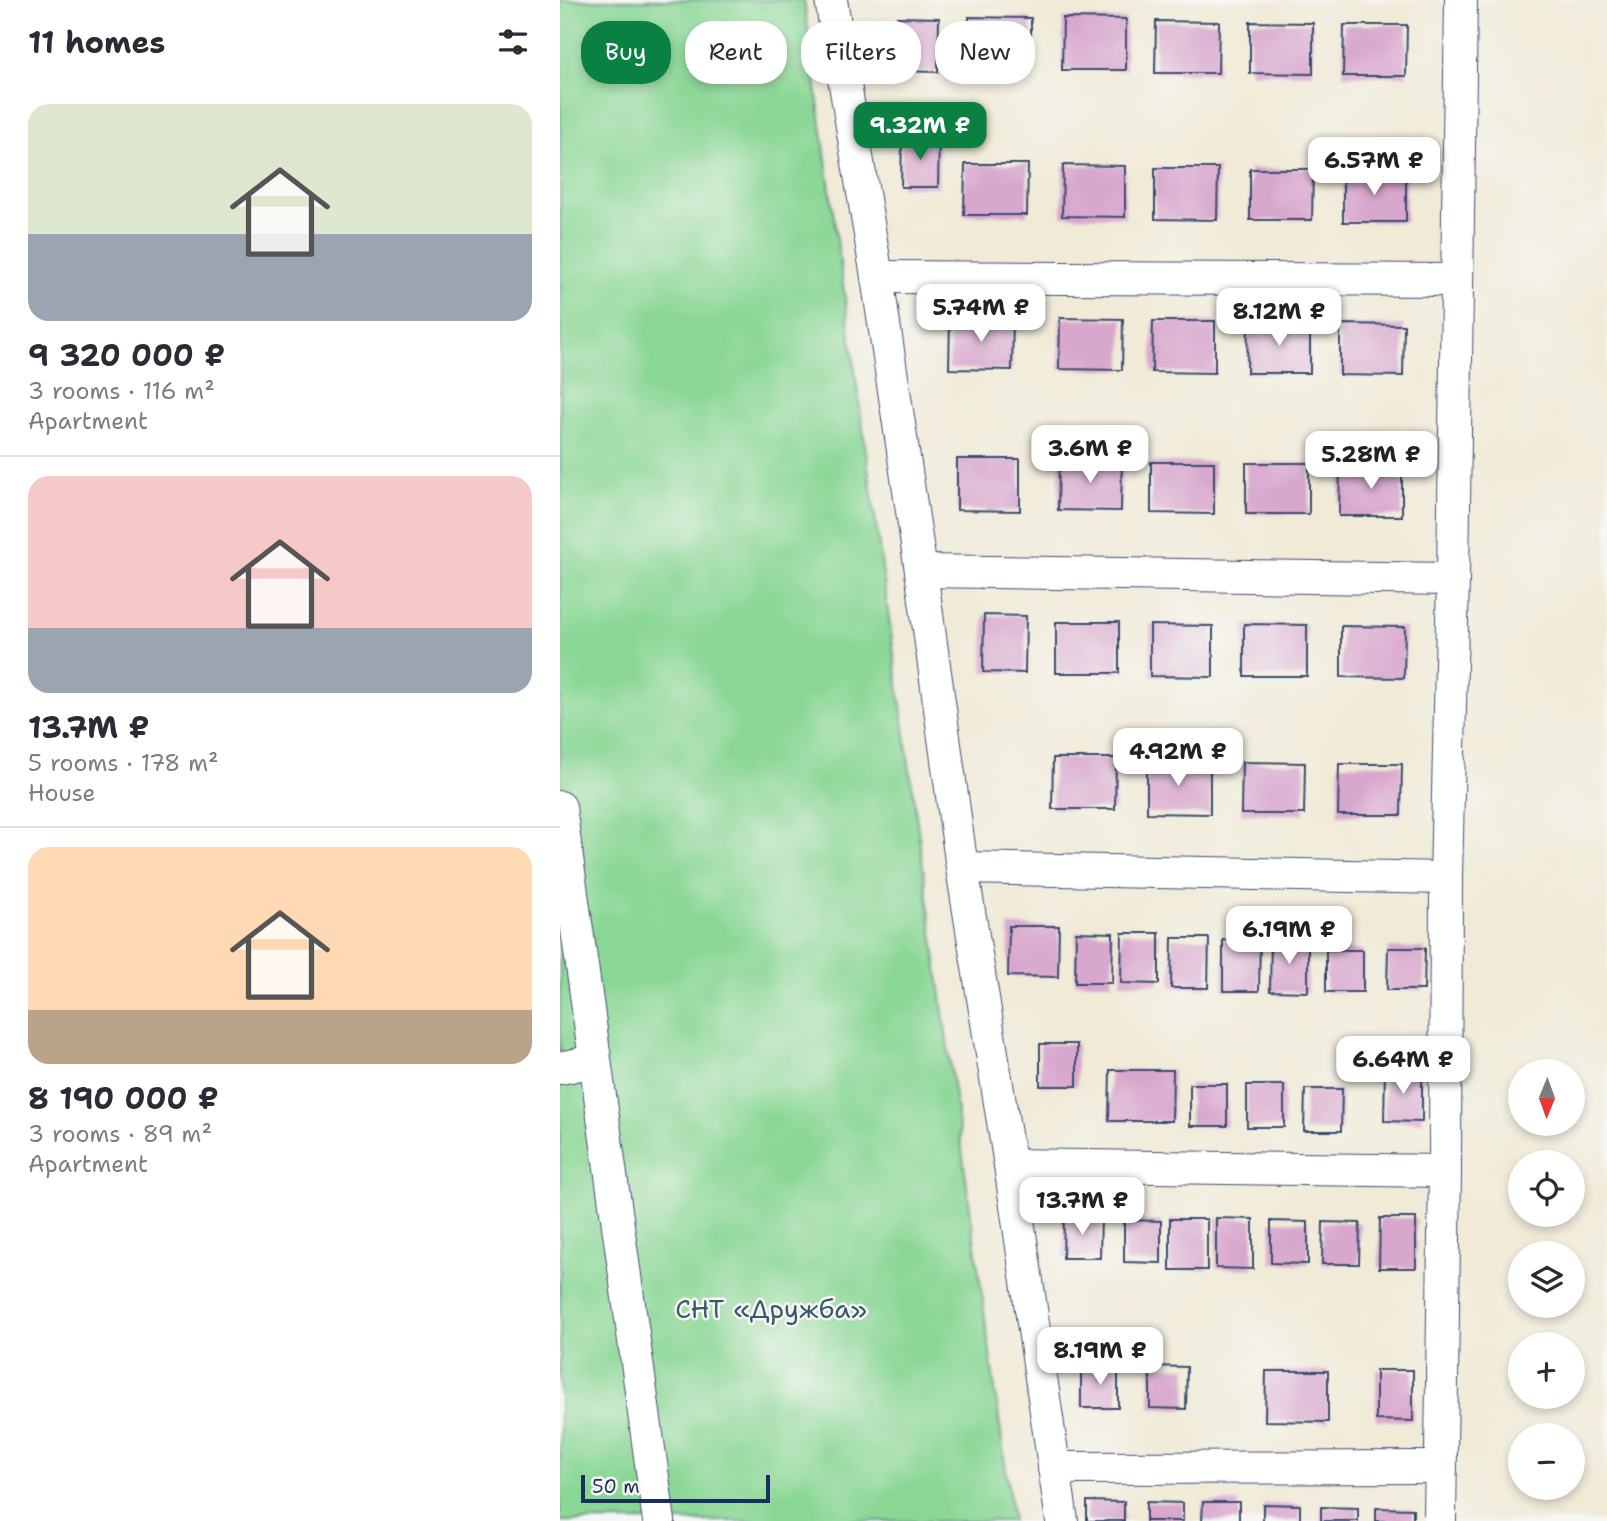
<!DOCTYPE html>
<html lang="en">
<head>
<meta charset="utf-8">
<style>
	:root { --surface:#fff; --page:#f7f7f7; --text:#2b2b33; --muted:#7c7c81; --line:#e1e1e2; --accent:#0b8043 }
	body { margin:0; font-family:"Shantell Sans",sans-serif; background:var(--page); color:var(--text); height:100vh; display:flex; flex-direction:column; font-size:26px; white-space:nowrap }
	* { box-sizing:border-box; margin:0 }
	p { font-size:23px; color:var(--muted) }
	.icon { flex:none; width:38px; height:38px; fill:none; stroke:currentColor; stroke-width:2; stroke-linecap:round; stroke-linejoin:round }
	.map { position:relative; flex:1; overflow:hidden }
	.drawer { display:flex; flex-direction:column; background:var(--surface); width:560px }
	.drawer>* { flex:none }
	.top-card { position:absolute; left:21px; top:21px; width:665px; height:63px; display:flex; gap:14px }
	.needle { width:46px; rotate:181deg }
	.buttons { position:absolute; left:948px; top:1059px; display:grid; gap:14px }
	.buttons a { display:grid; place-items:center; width:77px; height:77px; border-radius:50%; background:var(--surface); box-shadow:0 4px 10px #0003; font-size:35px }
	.scale { position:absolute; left:21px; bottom:18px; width:189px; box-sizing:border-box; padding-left:7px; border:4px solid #1b2f5e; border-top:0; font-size:19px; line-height:24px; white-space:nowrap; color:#1b2f5e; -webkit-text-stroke:5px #f6f6f2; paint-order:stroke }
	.price { position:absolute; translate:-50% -60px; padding:0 16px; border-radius:14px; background:#fff; color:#222; font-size:23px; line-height:46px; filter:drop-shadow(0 2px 4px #0008) }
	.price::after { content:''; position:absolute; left:50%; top:42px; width:21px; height:16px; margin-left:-10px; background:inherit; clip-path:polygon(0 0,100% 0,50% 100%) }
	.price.selected { background:var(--accent); color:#fff }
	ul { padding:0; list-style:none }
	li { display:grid; align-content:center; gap:14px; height:371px; padding:0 28px }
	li+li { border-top:2px solid var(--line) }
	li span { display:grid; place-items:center; height:217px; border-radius:21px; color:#555 }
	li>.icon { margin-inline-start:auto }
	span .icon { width:126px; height:126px; fill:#fffc; stroke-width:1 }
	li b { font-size:30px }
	h2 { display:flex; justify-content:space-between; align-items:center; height:84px; padding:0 28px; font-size:30px }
	.pill { padding:0 24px; border-radius:28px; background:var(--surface); box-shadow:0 4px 10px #0003; font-size:24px; line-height:63px }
	.pill.selected { background:var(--accent); color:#fff }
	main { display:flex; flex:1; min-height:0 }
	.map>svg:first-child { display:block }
</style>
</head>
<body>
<main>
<section class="drawer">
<h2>11 homes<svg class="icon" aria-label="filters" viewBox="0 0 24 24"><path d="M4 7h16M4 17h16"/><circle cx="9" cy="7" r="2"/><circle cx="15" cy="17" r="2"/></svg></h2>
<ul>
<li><span style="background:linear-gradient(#dfe7d0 60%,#9aa5b1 0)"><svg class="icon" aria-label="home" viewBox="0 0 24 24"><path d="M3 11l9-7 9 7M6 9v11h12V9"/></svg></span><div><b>9 320 000 ₽</b><p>3 rooms · 116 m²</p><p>Apartment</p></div></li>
<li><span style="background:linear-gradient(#f6c9c9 70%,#9aa5b1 0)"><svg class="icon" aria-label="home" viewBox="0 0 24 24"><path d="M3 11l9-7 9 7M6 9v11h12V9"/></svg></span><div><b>13.7M ₽</b><p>5 rooms · 178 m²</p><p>House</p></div></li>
<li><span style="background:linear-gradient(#ffd9b3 75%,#b9a48a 0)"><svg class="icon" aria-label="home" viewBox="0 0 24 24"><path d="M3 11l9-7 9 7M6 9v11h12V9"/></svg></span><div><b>8 190 000 ₽</b><p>3 rooms · 89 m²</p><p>Apartment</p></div></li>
</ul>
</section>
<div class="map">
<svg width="1047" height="1521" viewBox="0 0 1047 1521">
	<rect width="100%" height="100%" fill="#f6f6f2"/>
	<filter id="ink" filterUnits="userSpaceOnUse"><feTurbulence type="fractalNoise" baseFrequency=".0143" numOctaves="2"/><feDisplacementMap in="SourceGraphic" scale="14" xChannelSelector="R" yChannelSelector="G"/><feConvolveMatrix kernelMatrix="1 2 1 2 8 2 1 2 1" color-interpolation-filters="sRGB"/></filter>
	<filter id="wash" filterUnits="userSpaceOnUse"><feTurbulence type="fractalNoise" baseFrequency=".00686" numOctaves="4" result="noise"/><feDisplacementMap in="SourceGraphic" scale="28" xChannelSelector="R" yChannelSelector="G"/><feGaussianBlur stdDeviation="1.57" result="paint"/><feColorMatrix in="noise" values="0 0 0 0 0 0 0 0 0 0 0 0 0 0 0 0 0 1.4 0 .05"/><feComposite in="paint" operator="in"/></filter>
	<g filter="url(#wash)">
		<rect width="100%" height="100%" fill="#f0ead7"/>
		<path fill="#8ad795" stroke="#52837a" stroke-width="2" d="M0,0H244L453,1521H0Z"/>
		<g id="blocks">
			<g fill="#d8a7cd">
				<path d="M337,17L379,18L378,72L336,71Z"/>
				<path d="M409,17L471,18V69L408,68Z"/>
				<path d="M503,18L566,19V70H502Z"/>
				<path d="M596,21L659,22L658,73H595Z"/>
				<path d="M690,22L753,23V74L690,73Z"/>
				<path d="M784,25H847L846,76H783Z"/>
				<path d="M342,136L379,137L378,187H341Z"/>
				<path d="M405,164H468L467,215H404Z"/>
				<path d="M503,165L565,166V217L502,216Z"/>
				<path d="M595,168H658L657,220L595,219Z"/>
				<path d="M690,169H753L752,220H690Z"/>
				<path d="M783,171L846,172V222H783Z"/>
				<path d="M390,318H453L452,370L389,369Z"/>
				<path d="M500,318L563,319L562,370L499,369Z"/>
				<path d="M593,321H655V373L592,372Z"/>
				<path d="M688,322H750V373H687Z"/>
				<path d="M780,324L844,325L843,376L780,375Z"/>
				<path d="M397,459H460V511L397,510Z"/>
				<path d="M499,459L562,460L561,511L498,510Z"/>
				<path d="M591,462H654V514L591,513Z"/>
				<rect x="686" y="463" width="63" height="51"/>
				<path d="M780,465L842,466V516H779Z"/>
				<path d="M424,615L466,616L465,673L423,672Z"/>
				<rect x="496" y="622" width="63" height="51"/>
				<path d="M684,624L747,625V676H684Z"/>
				<path d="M590,625L653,626V677L590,676Z"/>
				<path d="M781,626L845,627L844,678L781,677Z"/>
				<path d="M493,758H556L555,809H492Z"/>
				<path d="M587,762L650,763V814L587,813Z"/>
				<path d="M682,762L745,763L744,814H681Z"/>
				<path d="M779,764H842L841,815H778Z"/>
				<path d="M449,926H499L498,977L448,976Z"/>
				<path d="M516,932L553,933L552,983H515Z"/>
				<path d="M562,933H599V984L561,983Z"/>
				<path d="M612,938H649L648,988H611Z"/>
				<path d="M663,940L700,941L699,991H663Z"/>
				<path d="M711,941H748V992L710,991Z"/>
				<path d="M828,948H865L864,990H827Z"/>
				<rect x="766" y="950" width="37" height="42"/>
				<rect x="480" y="1044" width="37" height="42"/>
				<path d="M550,1070H613L612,1121H549Z"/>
				<path d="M825,1071H862V1122L824,1121Z"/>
				<rect x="630" y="1084" width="37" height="42"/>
				<rect x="687" y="1085" width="37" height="42"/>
				<path d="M745,1089H782L781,1131H744Z"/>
				<path d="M504,1216H541L540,1258H503Z"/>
				<path d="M656,1218L693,1219V1269L656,1268Z"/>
				<path d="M820,1218H856V1268H819Z"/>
				<rect x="610" y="1219" width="37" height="51"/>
				<path d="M564,1220L601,1221V1263L564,1262Z"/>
				<path d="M711,1221L748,1222V1264L711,1263Z"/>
				<path d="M763,1222L800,1223L799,1264H762Z"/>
				<rect x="521" y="1366" width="37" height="42"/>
				<path d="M590,1366L627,1367L626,1409L590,1408Z"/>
				<path d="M816,1370H853V1421L816,1420Z"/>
				<path d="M706,1371H768V1422L705,1421Z"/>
				<path d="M527,1501L564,1502V1521H527Z"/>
				<path d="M586,1502L623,1503V1521H586Z"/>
				<path d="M643,1502H679V1521H642Z"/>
				<path d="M703,1504L740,1505V1521H703Z"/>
				<path d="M761,1507L798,1508V1521H761Z"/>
				<path d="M816,1508L853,1509V1521H816Z"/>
			</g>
		</g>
	</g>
	<g filter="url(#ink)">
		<use href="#blocks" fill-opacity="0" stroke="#3b4b70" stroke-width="2"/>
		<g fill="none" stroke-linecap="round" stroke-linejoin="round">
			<g stroke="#3b4b70" stroke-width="34">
				<g id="minor">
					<path d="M271,0L317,277L361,571L402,868L450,1165L502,1521"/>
					<path d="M317,277L896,280"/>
					<path d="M361,571L893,579"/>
					<path d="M0,807L99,1521"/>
					<path d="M402,868L886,878"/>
					<path d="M0,1068L34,1061"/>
					<path d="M450,1165L885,1171"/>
					<path d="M494,1468L881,1467"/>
					<path d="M880,1521L885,1171L886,878L893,579L901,0"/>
				</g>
			</g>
			<use href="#minor" stroke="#fff" stroke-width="32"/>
		</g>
	</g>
	<g text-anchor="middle" stroke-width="5" stroke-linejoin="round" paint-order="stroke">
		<g font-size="26" fill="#37596c" stroke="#f6f6f2">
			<text x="211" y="1318">СНТ «Дружба»</text>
		</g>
	</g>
</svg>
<div class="buttons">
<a><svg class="needle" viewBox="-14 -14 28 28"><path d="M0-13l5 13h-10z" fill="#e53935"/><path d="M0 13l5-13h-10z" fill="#7c7c81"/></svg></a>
<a><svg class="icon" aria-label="locate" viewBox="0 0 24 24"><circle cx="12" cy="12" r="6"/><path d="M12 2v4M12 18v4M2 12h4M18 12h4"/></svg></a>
<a><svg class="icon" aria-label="layers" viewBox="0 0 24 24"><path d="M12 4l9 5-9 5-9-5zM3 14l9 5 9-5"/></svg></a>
<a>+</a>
<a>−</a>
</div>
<div class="scale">50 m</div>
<b class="price selected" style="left:360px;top:162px">9.32M ₽</b>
<b class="price" style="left:814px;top:197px">6.57M ₽</b>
<b class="price" style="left:421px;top:344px">5.74M ₽</b>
<b class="price" style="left:719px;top:348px">8.12M ₽</b>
<b class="price" style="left:530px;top:485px">3.6M ₽</b>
<b class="price" style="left:811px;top:491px">5.28M ₽</b>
<b class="price" style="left:618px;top:788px">4.92M ₽</b>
<b class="price" style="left:729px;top:966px">6.19M ₽</b>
<b class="price" style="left:843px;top:1096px">6.64M ₽</b>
<b class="price" style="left:522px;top:1237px">13.7M ₽</b>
<b class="price" style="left:540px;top:1387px">8.19M ₽</b>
<div class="top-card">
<a class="pill selected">Buy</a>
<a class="pill">Rent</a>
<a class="pill">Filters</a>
<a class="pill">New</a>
</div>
</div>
</main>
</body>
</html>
